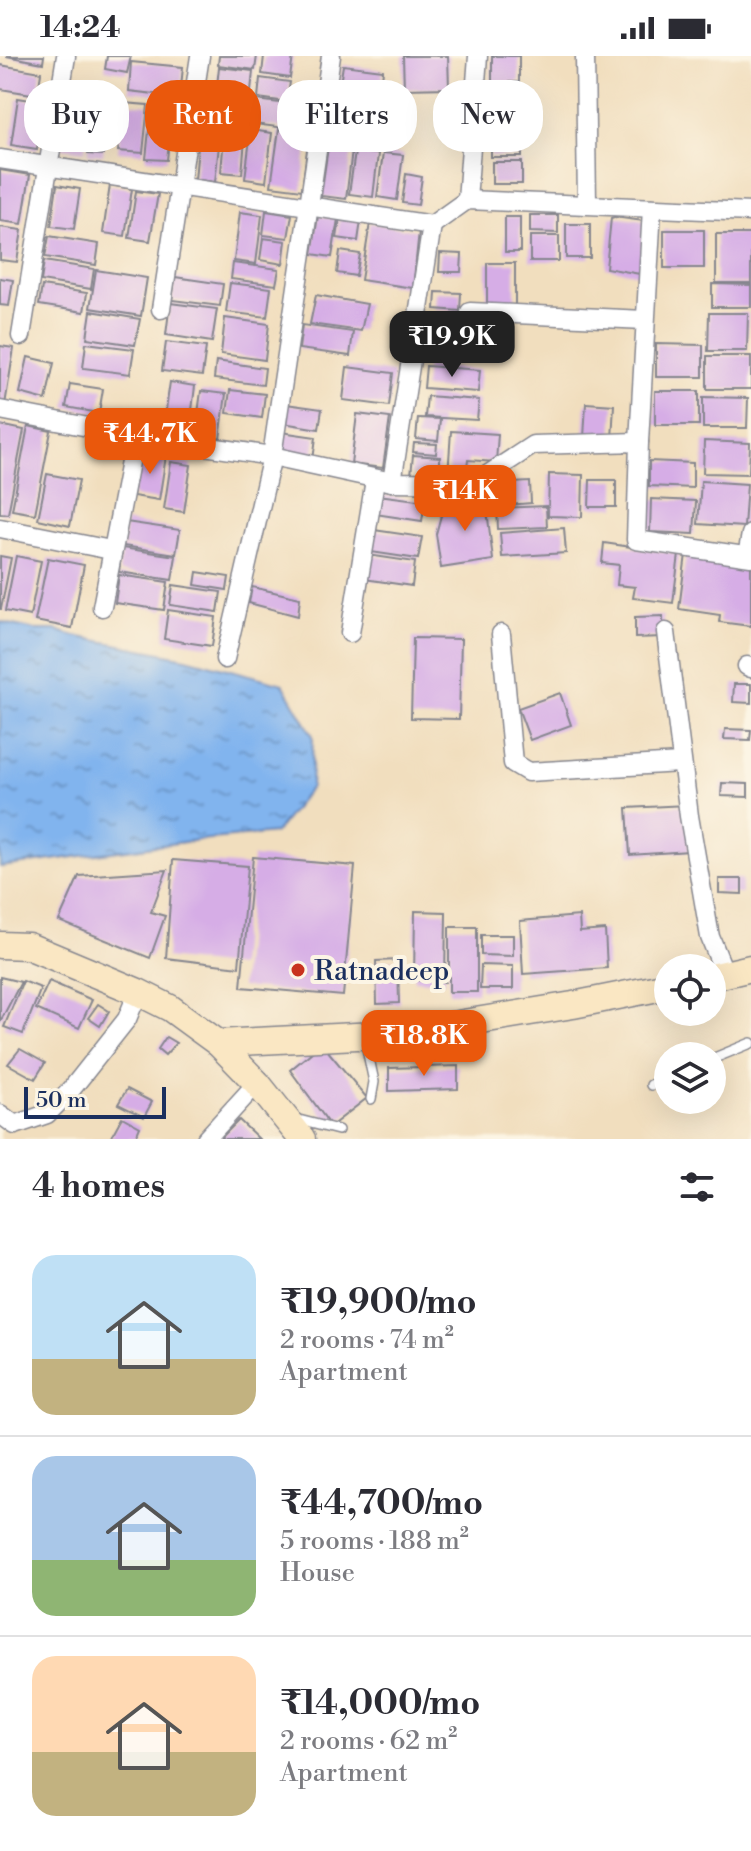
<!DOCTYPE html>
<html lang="en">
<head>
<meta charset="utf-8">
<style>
	:root { --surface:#fff; --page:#f7f7f7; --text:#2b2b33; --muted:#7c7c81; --line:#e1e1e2; --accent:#ea580c }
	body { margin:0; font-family:"Libre Bodoni",serif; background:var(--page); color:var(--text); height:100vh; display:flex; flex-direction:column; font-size:30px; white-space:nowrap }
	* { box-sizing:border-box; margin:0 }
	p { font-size:26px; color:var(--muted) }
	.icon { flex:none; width:44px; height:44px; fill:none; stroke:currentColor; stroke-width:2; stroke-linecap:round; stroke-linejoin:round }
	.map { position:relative; height:1083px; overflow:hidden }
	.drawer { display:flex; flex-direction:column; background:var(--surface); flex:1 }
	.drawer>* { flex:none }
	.top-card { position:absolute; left:24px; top:24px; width:704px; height:72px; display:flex; gap:16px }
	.buttons { position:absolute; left:654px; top:898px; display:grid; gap:16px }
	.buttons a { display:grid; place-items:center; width:72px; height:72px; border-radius:50%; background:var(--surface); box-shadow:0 8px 32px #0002; font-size:40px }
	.scale { position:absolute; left:24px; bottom:20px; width:142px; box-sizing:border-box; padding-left:8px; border:4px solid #1b2f5e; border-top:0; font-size:22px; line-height:28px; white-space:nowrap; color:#1b2f5e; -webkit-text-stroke:6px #fcf5e5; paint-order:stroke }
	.price { position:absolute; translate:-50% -68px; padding:0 18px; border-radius:16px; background:var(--accent); color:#fff; font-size:26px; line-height:52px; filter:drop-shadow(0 2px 4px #0008) }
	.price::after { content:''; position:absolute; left:50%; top:48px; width:24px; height:18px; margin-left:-12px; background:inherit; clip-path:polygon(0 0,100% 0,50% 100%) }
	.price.on { background:#222; color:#fff }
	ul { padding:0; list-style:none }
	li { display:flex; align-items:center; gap:24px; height:200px; padding:0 32px }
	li+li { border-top:2px solid var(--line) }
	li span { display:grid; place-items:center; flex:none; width:224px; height:160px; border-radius:24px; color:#555 }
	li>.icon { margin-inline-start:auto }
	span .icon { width:96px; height:96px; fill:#fffc; stroke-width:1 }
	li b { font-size:34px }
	h2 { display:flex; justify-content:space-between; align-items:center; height:96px; padding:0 32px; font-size:34px }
	.tag { padding:0 28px; border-radius:32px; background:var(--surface); box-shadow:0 8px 32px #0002; font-size:28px; line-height:72px }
	.tag.on { background:var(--accent); color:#fff }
	.status { display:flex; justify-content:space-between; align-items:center; height:56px; padding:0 40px; background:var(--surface); direction:ltr }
	.status svg { height:22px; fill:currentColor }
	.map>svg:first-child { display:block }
</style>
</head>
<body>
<div class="status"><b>14:24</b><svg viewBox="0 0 49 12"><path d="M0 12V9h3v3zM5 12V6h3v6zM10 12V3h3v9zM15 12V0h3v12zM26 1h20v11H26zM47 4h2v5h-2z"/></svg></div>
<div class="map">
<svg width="751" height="1083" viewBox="0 0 751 1083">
	<defs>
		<pattern id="water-ripples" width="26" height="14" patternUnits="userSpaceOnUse" patternTransform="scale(2)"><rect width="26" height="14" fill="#81b4ee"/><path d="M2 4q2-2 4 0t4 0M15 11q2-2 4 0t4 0" fill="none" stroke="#6993c4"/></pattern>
	</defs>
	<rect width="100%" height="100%" fill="#fcf5e5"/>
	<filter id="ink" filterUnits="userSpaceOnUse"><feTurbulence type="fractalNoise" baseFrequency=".0125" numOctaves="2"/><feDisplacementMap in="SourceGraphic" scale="16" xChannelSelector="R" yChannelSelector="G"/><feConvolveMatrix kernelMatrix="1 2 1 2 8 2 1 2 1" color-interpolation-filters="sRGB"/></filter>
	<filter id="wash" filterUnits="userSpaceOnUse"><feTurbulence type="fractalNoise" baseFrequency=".006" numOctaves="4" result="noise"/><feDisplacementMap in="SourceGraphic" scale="32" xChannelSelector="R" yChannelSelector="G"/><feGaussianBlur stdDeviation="1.8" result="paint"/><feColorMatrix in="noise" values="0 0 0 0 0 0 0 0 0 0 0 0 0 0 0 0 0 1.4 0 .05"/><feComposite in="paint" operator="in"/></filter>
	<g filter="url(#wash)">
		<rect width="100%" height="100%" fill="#f1debe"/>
		<path fill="url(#water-ripples)" stroke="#4e72a6" stroke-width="2" d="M0,566L35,574H56L74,580L186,602L283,628L313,680L311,731L275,777L199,784L0,811Z"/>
		<g id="blocks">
			<g fill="#d6ade6">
				<path d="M6,0H44L43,7Z"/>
				<path d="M107,0H131L127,17L105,13Z"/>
				<path d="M219,0H257L255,14L218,9Z"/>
				<path d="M264,0H293L290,22L262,18Z"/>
				<path d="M403,0H448L449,32L404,33Z"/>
				<rect x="492" y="0" width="27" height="26"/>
				<path d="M131,6L183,11L180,41L129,35Z"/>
				<path d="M0,9L41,16L38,39L0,33Z"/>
				<path d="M343,9L383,14L381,33L340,28Z"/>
				<path d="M219,11L253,15L251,35L217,30Z"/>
				<path d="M260,22L290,26L287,46L258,42Z"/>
				<path d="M343,31L393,38L391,54L341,48Z"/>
				<path d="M76,32L118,36L117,48L75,43Z"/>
				<rect x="493" y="32" width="28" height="38"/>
				<path d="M208,35L246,39L243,70L204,66Z"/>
				<path d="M18,42L44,46L37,93L11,89Z"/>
				<path d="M67,44L90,46L85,95L62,92Z"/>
				<path d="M257,44L295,49L292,73L254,68Z"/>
				<path d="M123,47L148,49L143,97L118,95Z"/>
				<path d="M93,49L108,51L103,99L88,98Z"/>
				<path d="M151,54L172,56L167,104L146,103Z"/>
				<path d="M332,58L404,68L401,89L330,79Z"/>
				<path d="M200,68L221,71L215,126L195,124Z"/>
				<path d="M225,70L246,72L242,118L221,116Z"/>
				<path d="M279,73L309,77L302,134L271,130Z"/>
				<path d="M251,74L272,77L266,126L245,123Z"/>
				<rect x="491" y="78" width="31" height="23"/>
				<path d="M328,91L352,94L346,143L321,140Z"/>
				<path d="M355,96L378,98L373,141L349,138Z"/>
				<path d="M383,97L403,99L397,144L377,141Z"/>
				<rect x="492" y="106" width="30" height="22"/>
				<path d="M0,114L30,119L22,168L0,165Z"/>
				<path d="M406,118L422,121L418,149L402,147Z"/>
				<path d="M57,129L80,133L74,173L51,170Z"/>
				<path d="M110,129L132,133L125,180L103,177Z"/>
				<path d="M136,135L158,138L150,185L129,182Z"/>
				<path d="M266,155L292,159L288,182L263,179Z"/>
				<path d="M240,156L262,159L256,208L234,205Z"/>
				<path d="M530,159H558V177L530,176Z"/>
				<path d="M318,160L338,163L332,201L312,198Z"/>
				<rect x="505" y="161" width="15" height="35"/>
				<path d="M614,161L644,165L640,218L606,212L611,162Z"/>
				<path d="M340,162L361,165L358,185L337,182Z"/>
				<path d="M370,167L419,175L413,232L361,224Z"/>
				<rect x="566" y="168" width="24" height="34"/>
				<path d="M0,171L22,174L17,206L0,204Z"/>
				<rect x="664" y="174" width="40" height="38"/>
				<rect x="716" y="178" width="35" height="49"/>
				<path d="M49,180L99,188L96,209L45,201Z"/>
				<rect x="530" y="180" width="29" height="25"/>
				<path d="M263,182L286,185L283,208L260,204Z"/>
				<path d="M340,195L360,198L356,220L337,217Z"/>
				<path d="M440,197L462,198L461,216H439Z"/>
				<path d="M44,205L94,213L91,233L41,225Z"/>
				<path d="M233,207L279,213L276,229L231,223Z"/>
				<rect x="487" y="207" width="28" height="42"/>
				<path d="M96,214L147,222L141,260L90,252Z"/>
				<path d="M175,221L223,228L220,250L172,244Z"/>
				<path d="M0,222L13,224L9,250L0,249Z"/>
				<path d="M230,227L271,232L267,261L226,256Z"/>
				<path d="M712,228L751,229V251H712Z"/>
				<path d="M42,230L87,237L84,256L39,249Z"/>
				<path d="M436,236L461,237L460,255L435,253Z"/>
				<path d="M316,239L367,248L361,275L310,268Z"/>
				<path d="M170,247L217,253L212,286L166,279Z"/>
				<path d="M91,255L140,263L135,289L87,282Z"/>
				<path d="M709,257H748L747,295H708Z"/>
				<path d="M434,261L466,263L465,273L434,271Z"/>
				<path d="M225,262L269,268L265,304L221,298Z"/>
				<path d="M302,269L353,276L350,300L299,293Z"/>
				<path d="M432,274L475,277L473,303L430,300Z"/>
				<path d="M166,286L206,291L202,320L162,315Z"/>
				<path d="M86,287L134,293L130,318L83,312Z"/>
				<path d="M656,288L703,289V321H656Z"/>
				<path d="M0,290L14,292L5,349L0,348Z"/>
				<rect x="707" y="300" width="44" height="33"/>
				<path d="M28,301L54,307L46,344L20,337Z"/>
				<path d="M216,305L265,312L263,329L214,323Z"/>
				<path d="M426,310L480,314L478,336L424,332Z"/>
				<path d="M347,311L393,317L389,350L343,344Z"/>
				<path d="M170,326L195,330L189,378L163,374Z"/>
				<path d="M70,328L103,333L99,357L66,351Z"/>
				<path d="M230,334L265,338L262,362L227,357Z"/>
				<path d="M201,335L226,338L220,383L195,380Z"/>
				<rect x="655" y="335" width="44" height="34"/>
				<path d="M427,340L479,344L477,364L425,361Z"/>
				<path d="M703,341L748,342L747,372H703Z"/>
				<path d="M586,347L614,349L612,383L584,382Z"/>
				<path d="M286,348L322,353L319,373L283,367Z"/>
				<path d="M357,358L390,362L383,412L351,408Z"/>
				<path d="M418,362L440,363L438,385L416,383Z"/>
				<path d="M0,369L24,374L8,458L0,457Z"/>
				<path d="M28,370L51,375L35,458L12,454Z"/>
				<path d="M451,375L498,378L496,406L468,404L466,421L448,420Z"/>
				<path d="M281,376L316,381L313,404L278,399Z"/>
				<path d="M704,385L750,387L749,418L703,417Z"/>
				<path d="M414,387L437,388L436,398L413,396Z"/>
				<path d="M140,397L166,400L159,444L133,440Z"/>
				<path d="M413,399L440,401L438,422L411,419Z"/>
				<path d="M649,405L693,407V432L649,430Z"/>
				<path d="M171,406L191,409L184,456L164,453Z"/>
				<path d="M47,418L79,424L70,470L38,463Z"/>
				<path d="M549,418L583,419L582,461L548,460Z"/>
				<path d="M590,424H616V451H589Z"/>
				<path d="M701,425L747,428L744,471L698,468Z"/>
				<path d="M530,426L531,447L497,450L495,428Z"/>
				<path d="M485,437L493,504L441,512L436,478L443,452Z"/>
				<path d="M378,439L425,445L422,465L375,458Z"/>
				<path d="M651,443L696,445L694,478L650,476Z"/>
				<path d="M546,450L547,471L498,473L497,452Z"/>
				<path d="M126,466L180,474L176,498L123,490Z"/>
				<path d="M564,472L566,497L502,501L500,477Z"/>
				<path d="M374,474L422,481L418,503L371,496Z"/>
				<path d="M604,487L679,498L673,547L633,542L635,531L617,529L619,509L602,507Z"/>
				<path d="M122,492L176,500L172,524L119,516Z"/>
				<path d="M686,498L751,507V570L719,566L720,559L679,553Z"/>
				<path d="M368,499L415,506L412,530L364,523Z"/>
				<path d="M0,500L11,502L1,553H0Z"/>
				<path d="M16,500L41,505L30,560L5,555Z"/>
				<path d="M48,502L84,509L72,572L35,565Z"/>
				<path d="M197,516L229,521L227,534L195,529Z"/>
				<path d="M119,519L168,526L164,554L115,547Z"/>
				<path d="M173,529L221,536L218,556L170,549Z"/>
				<path d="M252,531L300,542L298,560L249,547Z"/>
				<path d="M168,554L216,561L212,590L164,583Z"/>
				<path d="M663,560V581L635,582V561Z"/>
				<path d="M413,582L461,583L459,663L411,662Z"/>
				<path d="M734,628H751V647L733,646Z"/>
				<path d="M560,637L571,669L530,684L518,652Z"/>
				<path d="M725,673L751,674L750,684L724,683Z"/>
				<path d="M722,727L748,728V741L721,740Z"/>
				<path d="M686,749L689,795L630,799L627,752Z"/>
				<path d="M253,801L355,810L343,940L241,931Z"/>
				<path d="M173,804L248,810L239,911L166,902Z"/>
				<path d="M167,814L151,856L165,860L150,902L59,865L79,820Z"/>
				<path d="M719,823H742V838L719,837Z"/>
				<path d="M415,855L446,856L445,926L414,924Z"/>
				<path d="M579,860L580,876L605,874L607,912L523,918L520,865Z"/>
				<rect x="449" y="871" width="28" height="65"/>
				<path d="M481,879H513V900L481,899Z"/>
				<path d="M398,904L399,947L377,948L376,905Z"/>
				<path d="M481,909L513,910V933H480Z"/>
				<path d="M0,921L21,926L0,966Z"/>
				<path d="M23,925L41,932L23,978L4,971Z"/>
				<path d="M49,925L92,944L79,972L36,953Z"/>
				<path d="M98,948L109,955L100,970L88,962Z"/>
				<path d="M166,981L176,987L165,999L158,993Z"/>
				<path d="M322,988L367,1042L331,1070L290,1014Z"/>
				<path d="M20,993L45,1007L35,1023L8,1008Z"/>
				<path d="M458,1010V1033L389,1035V1012Z"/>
				<path d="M127,1033L152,1046L144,1061L118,1048Z"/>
				<path d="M122,1061L140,1071L135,1083H110Z"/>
				<path d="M239,1064L259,1083H220Z"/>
			</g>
		</g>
	</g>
	<g filter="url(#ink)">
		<use href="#blocks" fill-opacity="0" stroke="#86868e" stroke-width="2"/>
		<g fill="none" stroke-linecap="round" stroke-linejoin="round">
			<g stroke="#86868e" stroke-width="12">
				<g id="lane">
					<path d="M365,983L374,1026L371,1043"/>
					<path d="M712,1003L751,987"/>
					<path d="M651,1029L668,1022"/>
					<path d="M295,1063L338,1074"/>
				</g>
			</g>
			<g stroke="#86868e" stroke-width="21">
				<g id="street">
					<path d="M585,0L587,147"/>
					<path d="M0,103L432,169L467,144L751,156"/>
					<path d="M467,144L478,0"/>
					<path d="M652,152L639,386L636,484L751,501"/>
					<path d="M161,253L200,0"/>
					<path d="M470,256L645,264"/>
					<path d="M21,280L66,0"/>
					<path d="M0,354L135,380L272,400L392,426L475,427L533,389L639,386"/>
					<path d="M392,426L432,169"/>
					<path d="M0,472L111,494"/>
					<path d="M747,500L751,478"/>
					<path d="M102,551L135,380"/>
					<path d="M666,576L689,760L710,881L725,918"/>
					<path d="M350,577L375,424"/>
					<path d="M501,578L513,707L528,716L680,707"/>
					<path d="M225,603L272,400L331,0"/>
					<path d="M747,610L751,612"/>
					<path d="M0,1058L15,1069L47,1058L70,1035L127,963L138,936"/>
					<path d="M206,1083L257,1027"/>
				</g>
			</g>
			<g stroke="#86868e" stroke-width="29">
				<g id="secondary">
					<path d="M0,889L28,890L138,936L170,952L218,987L396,978L573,949L668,930"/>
					<path d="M712,921L751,912"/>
					<path d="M218,987L257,1027L302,1083"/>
				</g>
			</g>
			<use href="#lane" stroke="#fff" stroke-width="9"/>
			<use href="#street" stroke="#fff" stroke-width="18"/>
			<use href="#secondary" stroke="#fae7c3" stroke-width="26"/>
		</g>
	</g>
	<circle fill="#c8321e" stroke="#fcf5e5" stroke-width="3" cx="298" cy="914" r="8"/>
	<g text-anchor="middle" stroke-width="8" stroke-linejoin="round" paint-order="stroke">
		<g font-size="28" fill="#1b2f5e" stroke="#fcf5e5" text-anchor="start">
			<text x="314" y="924">Ratnadeep</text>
		</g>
	</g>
</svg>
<div class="buttons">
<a><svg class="icon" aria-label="locate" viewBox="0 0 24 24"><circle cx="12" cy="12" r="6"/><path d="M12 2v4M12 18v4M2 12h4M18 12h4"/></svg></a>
<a><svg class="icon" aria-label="layers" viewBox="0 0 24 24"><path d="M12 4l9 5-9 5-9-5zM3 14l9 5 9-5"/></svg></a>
</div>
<div class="scale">50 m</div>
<b class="price on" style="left:452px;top:323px">₹19.9K</b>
<b class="price" style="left:150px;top:420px">₹44.7K</b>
<b class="price" style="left:465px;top:477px">₹14K</b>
<b class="price" style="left:424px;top:1022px">₹18.8K</b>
<div class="top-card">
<a class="tag">Buy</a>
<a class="tag on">Rent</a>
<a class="tag">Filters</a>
<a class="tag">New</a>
</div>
</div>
<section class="drawer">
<h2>4 homes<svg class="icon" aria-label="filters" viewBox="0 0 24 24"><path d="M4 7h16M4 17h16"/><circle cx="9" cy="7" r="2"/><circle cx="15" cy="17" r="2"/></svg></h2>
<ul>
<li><span style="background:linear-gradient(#bfe0f5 65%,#c2b280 0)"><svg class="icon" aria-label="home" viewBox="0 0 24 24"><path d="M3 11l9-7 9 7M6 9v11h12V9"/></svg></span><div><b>₹19,900/mo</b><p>2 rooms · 74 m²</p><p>Apartment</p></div></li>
<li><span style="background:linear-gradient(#a9c7e8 65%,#8fb573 0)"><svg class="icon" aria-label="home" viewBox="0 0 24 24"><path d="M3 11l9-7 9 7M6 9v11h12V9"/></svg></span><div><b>₹44,700/mo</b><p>5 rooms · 188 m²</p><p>House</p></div></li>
<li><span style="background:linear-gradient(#ffd9b3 60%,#c2b280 0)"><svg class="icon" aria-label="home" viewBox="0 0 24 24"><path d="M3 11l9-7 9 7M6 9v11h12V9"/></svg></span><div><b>₹14,000/mo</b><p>2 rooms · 62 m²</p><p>Apartment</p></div></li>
</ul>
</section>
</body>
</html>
